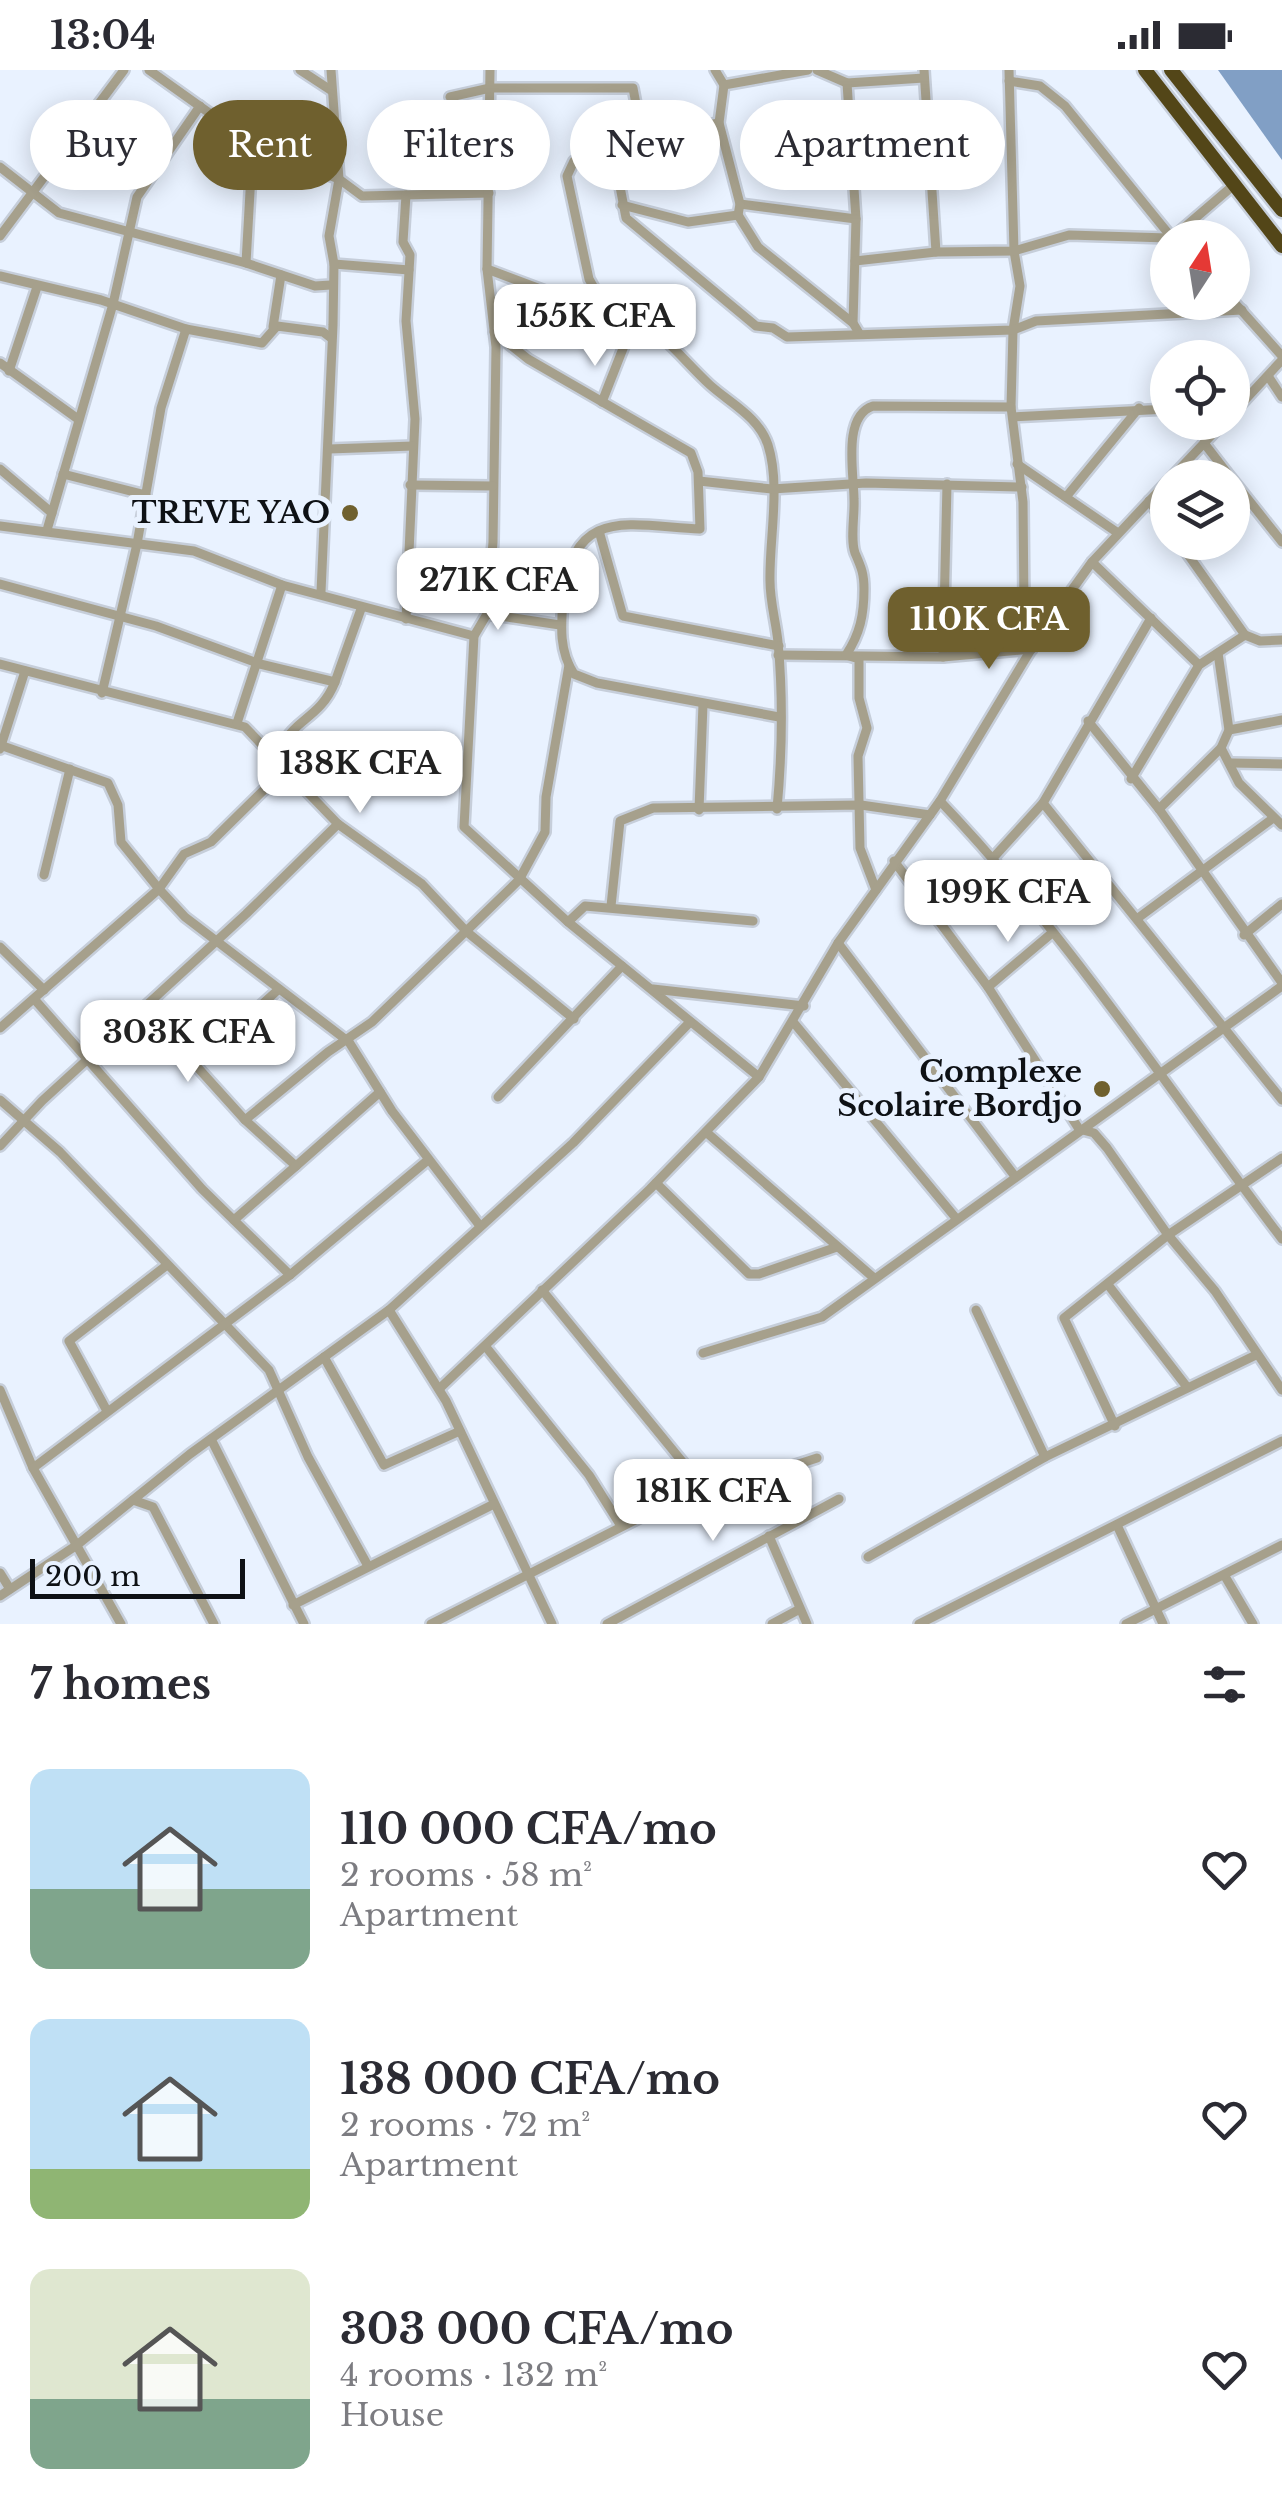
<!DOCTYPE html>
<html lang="en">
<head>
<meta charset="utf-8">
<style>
	:root { --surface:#fff; --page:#f2f2f3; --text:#2b2b33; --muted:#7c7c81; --accent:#6f602e }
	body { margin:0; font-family:"Libre Baskerville",serif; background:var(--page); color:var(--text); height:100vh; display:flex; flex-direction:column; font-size:38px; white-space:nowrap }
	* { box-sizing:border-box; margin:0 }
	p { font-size:32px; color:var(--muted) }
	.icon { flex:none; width:55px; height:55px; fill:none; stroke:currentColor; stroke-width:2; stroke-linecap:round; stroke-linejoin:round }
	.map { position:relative; height:1554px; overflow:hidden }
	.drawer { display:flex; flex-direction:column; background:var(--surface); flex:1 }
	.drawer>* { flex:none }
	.banner { position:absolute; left:30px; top:30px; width:1222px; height:90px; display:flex; gap:20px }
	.needle { width:65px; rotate:12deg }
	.fabs { position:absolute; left:1150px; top:150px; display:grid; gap:20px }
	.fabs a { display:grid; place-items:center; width:100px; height:100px; border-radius:50%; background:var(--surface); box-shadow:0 5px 25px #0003; font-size:50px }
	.scale { position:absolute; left:30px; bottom:25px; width:215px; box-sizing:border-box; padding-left:10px; border:5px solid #0e1115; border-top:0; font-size:28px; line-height:35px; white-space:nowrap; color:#0e1115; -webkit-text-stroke:8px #e9f2ff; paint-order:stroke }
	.price { position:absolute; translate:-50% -85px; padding:0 22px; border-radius:20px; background:#fff; color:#222; font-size:32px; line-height:65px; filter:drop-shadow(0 2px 5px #0008) }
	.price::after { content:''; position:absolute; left:50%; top:60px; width:30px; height:22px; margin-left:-15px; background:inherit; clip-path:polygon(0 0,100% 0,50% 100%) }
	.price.on { background:var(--accent); color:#fff }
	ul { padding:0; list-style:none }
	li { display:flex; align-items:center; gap:30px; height:250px; padding:0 30px }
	li span { display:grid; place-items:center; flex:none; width:280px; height:200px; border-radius:20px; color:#555 }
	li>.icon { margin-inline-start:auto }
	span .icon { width:120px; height:120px; fill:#fffc; stroke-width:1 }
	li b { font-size:42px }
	h2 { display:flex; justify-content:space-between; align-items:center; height:120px; padding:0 30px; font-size:42px }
	.pill { padding:0 35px; border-radius:45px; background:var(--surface); box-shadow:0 5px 25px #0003; font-size:35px; line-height:90px }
	.pill.on { background:var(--accent); color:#fff }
	.status { display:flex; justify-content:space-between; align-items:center; height:70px; padding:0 50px; background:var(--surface); direction:ltr }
	.status svg { height:28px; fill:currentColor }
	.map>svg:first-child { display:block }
</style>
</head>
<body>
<div class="status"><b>13:04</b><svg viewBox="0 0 49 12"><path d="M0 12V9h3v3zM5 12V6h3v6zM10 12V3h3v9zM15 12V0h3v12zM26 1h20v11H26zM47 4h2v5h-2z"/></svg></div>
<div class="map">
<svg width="1282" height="1554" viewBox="0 0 1282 1554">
	<rect width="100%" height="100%" fill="#e9f2ff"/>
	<path fill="#819fc5" d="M1218,0H1282V90Z"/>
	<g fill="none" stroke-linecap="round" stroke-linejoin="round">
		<g stroke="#c6ceda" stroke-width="14">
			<g id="minor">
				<path d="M149,0L260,79L339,109L362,126L489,123"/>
				<path d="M300,0L332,21"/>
				<path d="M490,0L487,199L496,277L493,472L487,544L474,566L464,757L568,852L759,1007"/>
				<path d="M715,0L724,15"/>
				<path d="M817,0L847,13L924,8"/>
				<path d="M924,0L936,182"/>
				<path d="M1009,0L1014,181L1020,216L1013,260L1011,337L1023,432L1024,536L1029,552L1041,563"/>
				<path d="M1009,11L1040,16L1065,36L1172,168"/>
				<path d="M847,13L856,149L853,253L859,263"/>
				<path d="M450,27L490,18H633L642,66"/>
				<path d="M719,53L617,71L613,80L574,91L567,106L589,209L603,234C648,241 679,287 710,315C730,333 759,347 768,375C781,416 769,469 770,511C770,532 776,552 778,572C783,626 782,685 777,739"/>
				<path d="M613,80L626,148L756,256L773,258L787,267L1013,260L1036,251L1242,240"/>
				<path d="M0,97L59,143L246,193L315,216L331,215"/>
				<path d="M406,125L403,172L410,185L406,251L415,349L406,549"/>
				<path d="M740,134L856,149"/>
				<path d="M622,135L688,152L738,145L740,134L719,53L724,15L808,0"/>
				<path d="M738,145L758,177L853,253"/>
				<path d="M0,166L124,0"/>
				<path d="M1172,168L1235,114"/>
				<path d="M855,191L936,182L1014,181L1069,165L1168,168"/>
				<path d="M246,193L251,104L260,79"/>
				<path d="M334,194L409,200"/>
				<path d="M487,199L596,240H605L606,235"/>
				<path d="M0,206L101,230L186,259L262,273L277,256L323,262L331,268"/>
				<path d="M1232,230L1282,286"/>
				<path d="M273,257L281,205"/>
				<path d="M494,262L528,289L691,383L698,402L700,459C625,455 573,436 563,530C561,556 559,581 574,604L597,613L779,647"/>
				<path d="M0,293L78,349"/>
				<path d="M9,301L37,217"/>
				<path d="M1268,306L1282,327"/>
				<path d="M602,332L635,248"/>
				<path d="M1232,344L1282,290"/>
				<path d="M1013,347L1168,339"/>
				<path d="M1204,373L1231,408"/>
				<path d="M329,379L413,376"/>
				<path d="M1017,394L1118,463"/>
				<path d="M0,399L52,443"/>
				<path d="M63,404L146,425"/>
				<path d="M1171,408L1224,352"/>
				<path d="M1232,409L1282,472"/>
				<path d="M699,411L772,419L866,413L1022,417"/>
				<path d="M410,415L493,416"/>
				<path d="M1066,427L1139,338"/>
				<path d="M1149,431L1168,457"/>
				<path d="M0,456L194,481L282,515L474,566"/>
				<path d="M47,460L113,234L137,127L200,36"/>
				<path d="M599,461L623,546L779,576"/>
				<path d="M1179,472L1245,565"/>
				<path d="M1092,492L1199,595"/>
				<path d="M0,514L156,556L260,594L335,612L361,539"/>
				<path d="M321,522L333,255L334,194L329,166L339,109L331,0"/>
				<path d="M487,544L560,555"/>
				<path d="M778,585L943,587L947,414"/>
				<path d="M943,587L1032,579"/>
				<path d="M0,594L245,657L338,754L422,814L467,862L574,949"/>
				<path d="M102,623L137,474L161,338L186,259"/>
				<path d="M1088,651L1159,739L1282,913"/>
				<path d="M237,653L282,515"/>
				<path d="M1229,660L1282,650"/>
				<path d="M0,675L108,713L118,735L121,772L159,819L185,847L349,972L392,1041L480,1156"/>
				<path d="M1221,678L1239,713L1282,755"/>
				<path d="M0,679L25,601"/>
				<path d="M1232,693L1282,694"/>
				<path d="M1131,709L1199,595L1245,565L1260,571L1282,570"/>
				<path d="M940,731C1068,865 1170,1022 1282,1169"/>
				<path d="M1043,733L1282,1030"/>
				<path d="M1159,739L1221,678L1229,660L1218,583"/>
				<path d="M699,740L703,634"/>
				<path d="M994,787L1043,733L1151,548"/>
				<path d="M894,791L988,917L1079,1059L1094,1063L1107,1078L1168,1165L1215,1221L1282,1320"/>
				<path d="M44,805L70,699"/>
				<path d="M876,820L860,778L858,686L867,658L859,628V589L846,585C860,564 864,545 864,519C864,503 861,497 855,483C850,469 855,444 854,429C854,404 842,346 873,336L1011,337"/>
				<path d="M611,836L620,751L653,738L861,735L930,745"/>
				<path d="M1138,848L1272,749"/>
				<path d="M568,852L585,836L753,851"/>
				<path d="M1244,865L1282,834"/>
				<path d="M838,873L1014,1105"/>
				<path d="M0,877L44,920"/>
				<path d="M988,917L1052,863"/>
				<path d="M653,919L804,936"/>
				<path d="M35,930L202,1119L290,1205"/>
				<path d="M144,938L245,1050L296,1096L380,1022"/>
				<path d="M794,953L955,1147"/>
				<path d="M0,958L159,819L184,784L211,772L284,700C274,650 317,658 335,612"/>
				<path d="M196,994L279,919"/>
				<path d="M498,1027L622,896"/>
				<path d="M0,1030L60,1082L269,1300L308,1387L368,1496"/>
				<path d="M245,1050L328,982L372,952L519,810L545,762L546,727L569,595"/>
				<path d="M706,1062L874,1208"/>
				<path d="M0,1076L42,1031L246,844L338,754"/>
				<path d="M656,1113L749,1204H759L837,1177"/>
				<path d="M234,1150L296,1096"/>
				<path d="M1109,1216L1187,1317"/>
				<path d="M542,1220L703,1417"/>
				<path d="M389,1240L446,1331L552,1554"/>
				<path d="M976,1240L1045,1387"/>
				<path d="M486,1277L589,1405L621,1456"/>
				<path d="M703,1283L822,1247L1282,916"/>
				<path d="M324,1287L384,1395L460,1361"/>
				<path d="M439,1319L650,1119L759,1007L838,873L940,731L1041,563L1092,492L1168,411"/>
				<path d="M0,1320L33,1398L121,1554"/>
				<path d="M107,1341L69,1271L167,1195"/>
				<path d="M1115,1356L1064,1248L1168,1165L1282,1088"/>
				<path d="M211,1369L304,1554"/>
				<path d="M33,1398L290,1205L428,1090"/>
				<path d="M133,1430L153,1437L214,1554"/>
				<path d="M1117,1455L1163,1554"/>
				<path d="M769,1466L807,1554"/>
				<path d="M868,1487L1045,1387L1256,1285"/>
				<path d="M0,1503L10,1519"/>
				<path d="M1226,1508L1253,1554"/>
				<path d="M0,1526L77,1475L190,1384L389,1240L573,1073L690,952"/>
				<path d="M293,1535L494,1434"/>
				<path d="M431,1554L694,1420L765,1405L817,1388"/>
				<path d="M607,1554L839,1429"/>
				<path d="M772,1554L798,1540"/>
				<path d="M919,1554L1282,1371"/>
				<path d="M1126,1554L1282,1475"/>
			</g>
		</g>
		<g stroke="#c6ceda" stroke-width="19">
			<g id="highway">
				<path d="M1145,0L1282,176"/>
				<path d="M1171,0L1282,140"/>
			</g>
		</g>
		<use href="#minor" stroke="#a6a08c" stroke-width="9"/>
		<use href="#highway" stroke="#534618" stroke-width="14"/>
	</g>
	<g fill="#6f602e" stroke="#e9f2ff" stroke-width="4">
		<circle cx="350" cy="443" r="10"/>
		<circle cx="1102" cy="1019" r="10"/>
	</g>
	<g text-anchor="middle" stroke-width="10" stroke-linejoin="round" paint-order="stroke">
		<g font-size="30" font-weight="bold" fill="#0e1115" stroke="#e9f2ff" text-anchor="end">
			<text x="330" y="453">TREVE YAO</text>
			<text x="1082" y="1012">Complexe<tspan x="1082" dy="34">Scolaire Bordjo</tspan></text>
		</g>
	</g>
</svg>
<div class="fabs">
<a><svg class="needle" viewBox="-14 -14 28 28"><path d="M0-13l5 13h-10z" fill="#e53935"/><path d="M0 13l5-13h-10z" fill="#7c7c81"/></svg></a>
<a><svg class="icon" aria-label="locate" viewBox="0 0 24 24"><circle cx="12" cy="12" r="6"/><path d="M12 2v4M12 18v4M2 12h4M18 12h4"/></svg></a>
<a><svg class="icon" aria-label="layers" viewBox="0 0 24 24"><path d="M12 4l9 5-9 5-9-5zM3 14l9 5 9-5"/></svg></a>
</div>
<div class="scale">200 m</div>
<b class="price" style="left:595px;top:299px">155K CFA</b>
<b class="price" style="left:498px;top:563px">271K CFA</b>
<b class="price on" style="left:989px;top:602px">110K CFA</b>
<b class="price" style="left:360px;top:746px">138K CFA</b>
<b class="price" style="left:1008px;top:875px">199K CFA</b>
<b class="price" style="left:188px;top:1015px">303K CFA</b>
<b class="price" style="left:713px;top:1474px">181K CFA</b>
<div class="banner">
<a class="pill">Buy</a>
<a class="pill on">Rent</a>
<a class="pill">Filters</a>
<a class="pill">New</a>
<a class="pill">Apartment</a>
</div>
</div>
<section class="drawer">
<h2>7 homes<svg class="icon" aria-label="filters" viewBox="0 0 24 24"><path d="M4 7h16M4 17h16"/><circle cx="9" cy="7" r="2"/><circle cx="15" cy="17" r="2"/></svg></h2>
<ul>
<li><span style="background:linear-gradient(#bfe0f5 60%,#7fa58c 0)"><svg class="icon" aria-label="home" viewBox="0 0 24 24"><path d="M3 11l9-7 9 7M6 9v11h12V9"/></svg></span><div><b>110 000 CFA/mo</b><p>2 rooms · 58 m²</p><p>Apartment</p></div><svg class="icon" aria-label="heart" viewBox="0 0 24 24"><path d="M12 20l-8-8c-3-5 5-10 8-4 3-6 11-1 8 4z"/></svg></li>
<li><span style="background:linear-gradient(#bfe0f5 75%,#8fb573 0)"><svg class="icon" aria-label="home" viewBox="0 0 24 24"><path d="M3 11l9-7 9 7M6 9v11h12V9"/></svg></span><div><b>138 000 CFA/mo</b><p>2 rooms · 72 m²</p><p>Apartment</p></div><svg class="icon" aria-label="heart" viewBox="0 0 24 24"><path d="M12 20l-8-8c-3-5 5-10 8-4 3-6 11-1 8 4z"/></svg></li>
<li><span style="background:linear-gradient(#dfe7d0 65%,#7fa58c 0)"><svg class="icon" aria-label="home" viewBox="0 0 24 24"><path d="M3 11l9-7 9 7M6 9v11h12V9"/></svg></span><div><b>303 000 CFA/mo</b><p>4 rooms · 132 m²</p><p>House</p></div><svg class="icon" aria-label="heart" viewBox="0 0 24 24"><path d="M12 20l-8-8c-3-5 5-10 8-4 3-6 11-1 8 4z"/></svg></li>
</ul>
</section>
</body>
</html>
